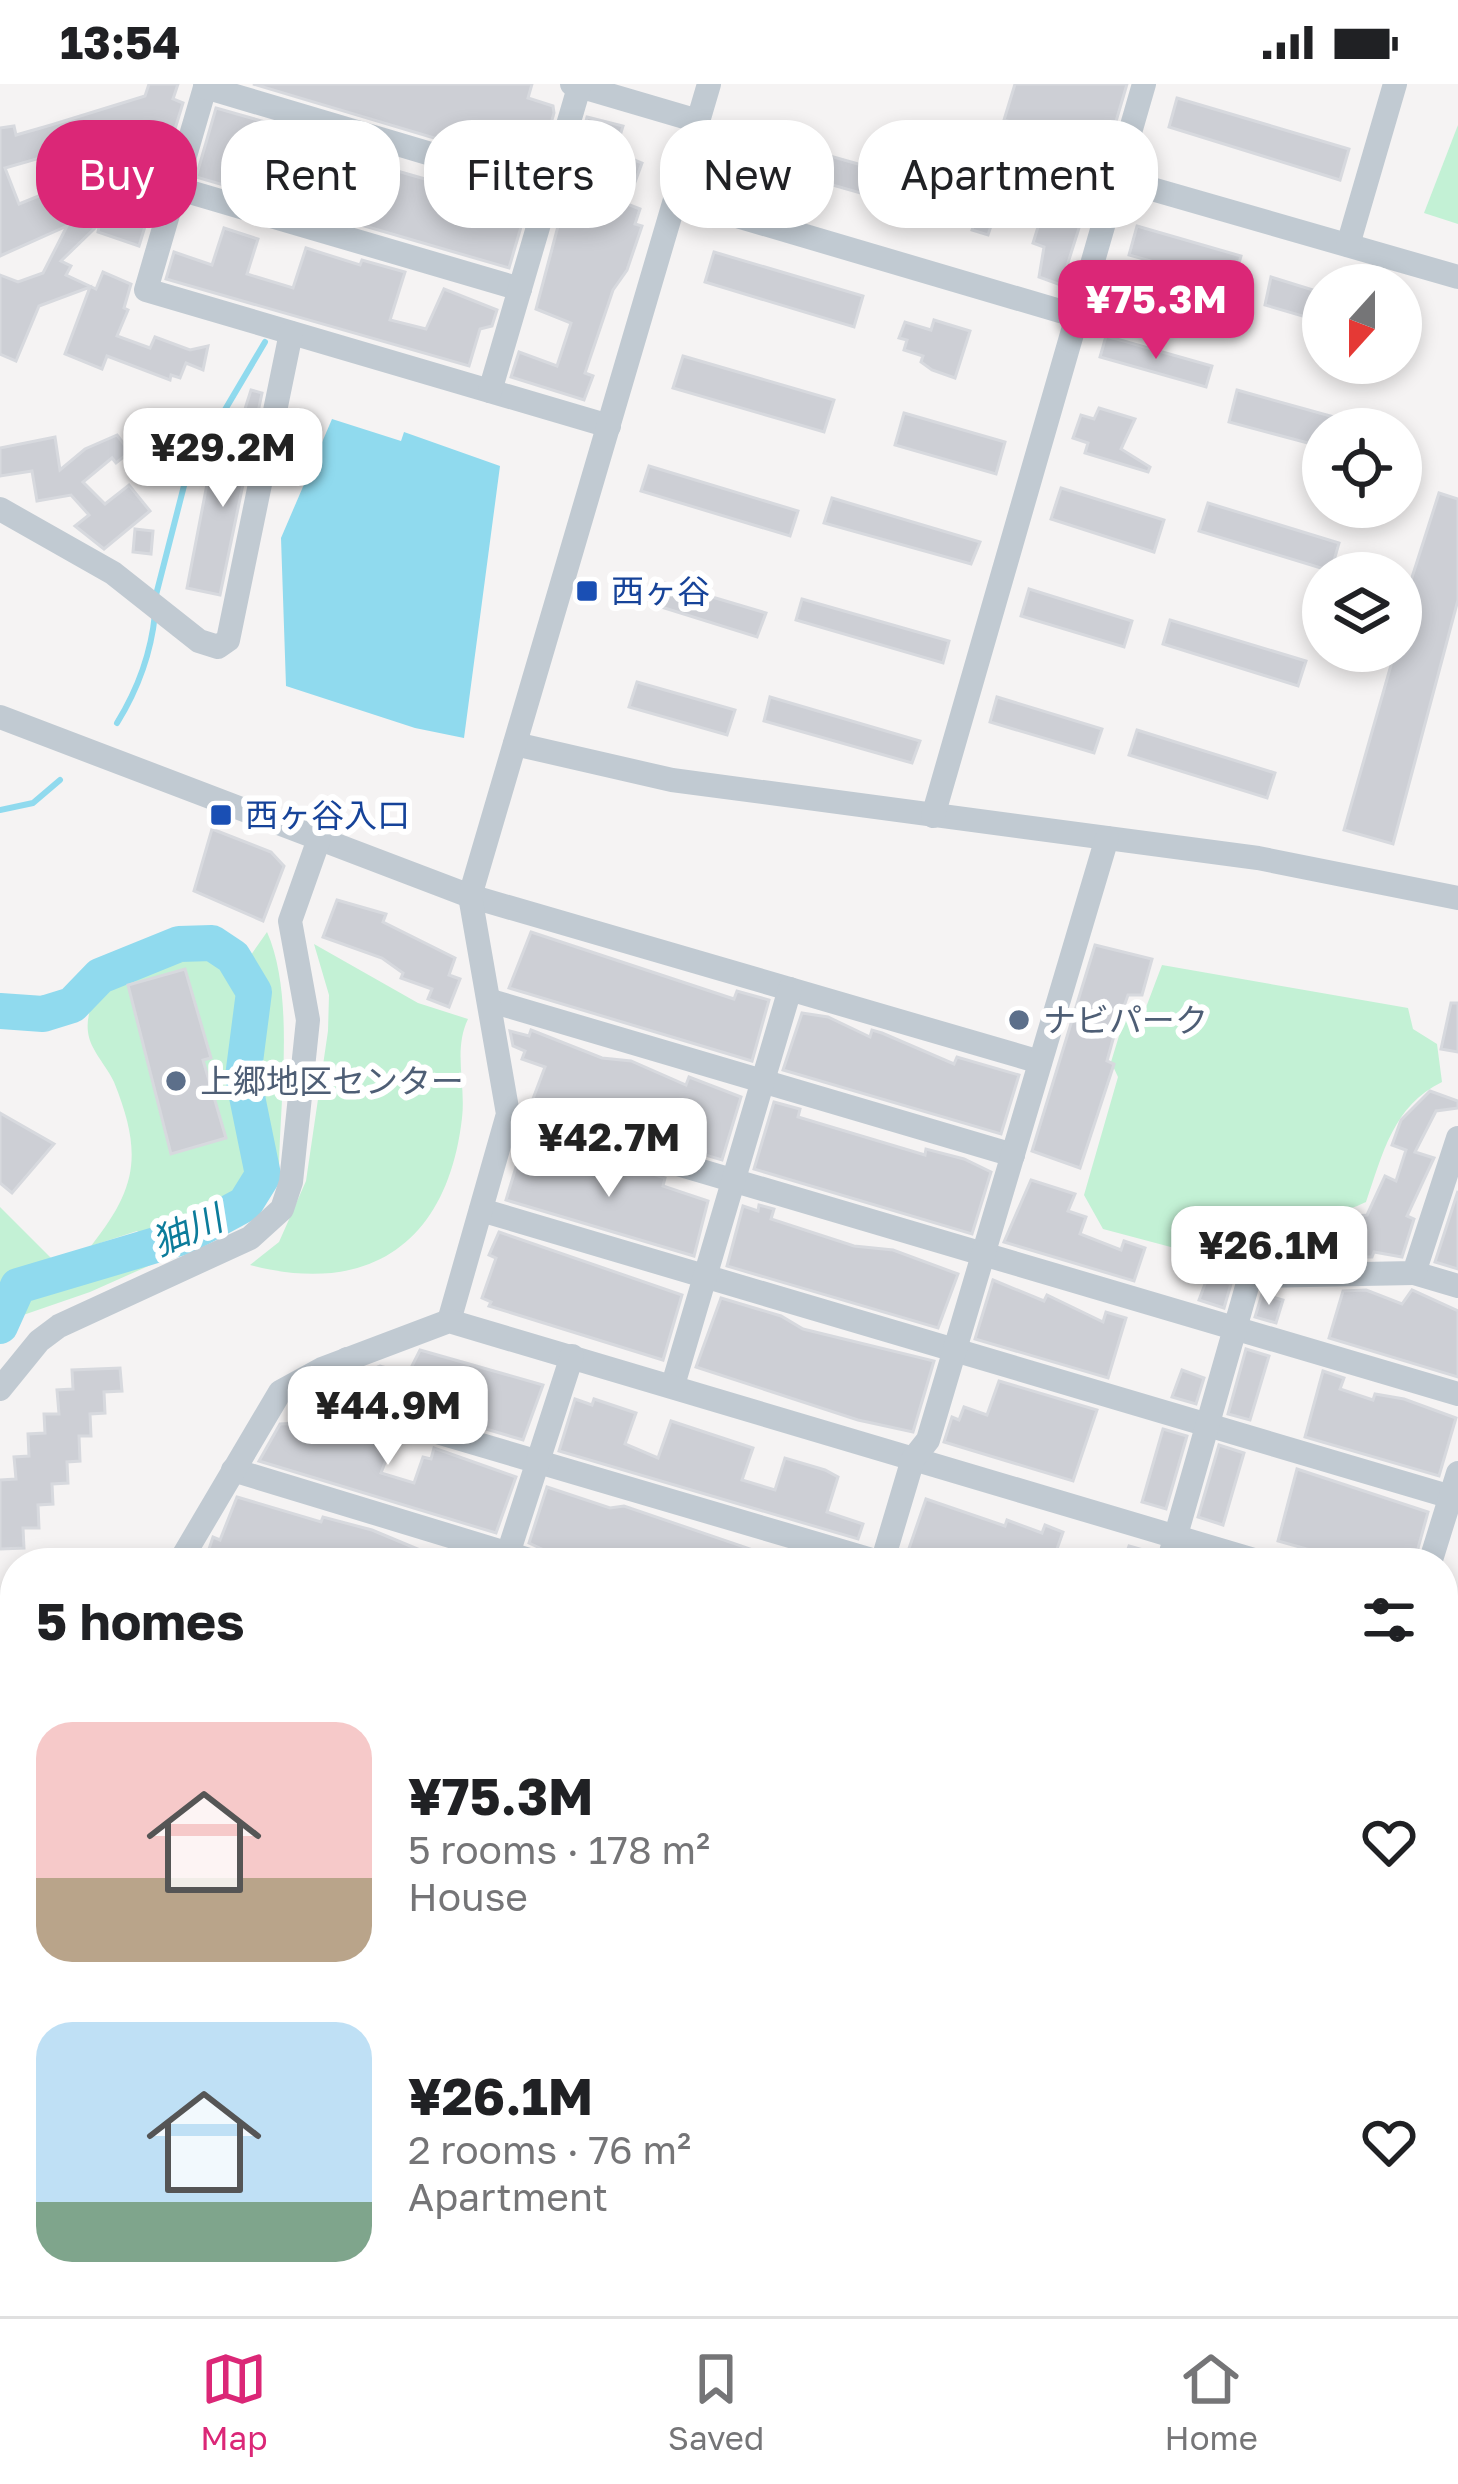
<!DOCTYPE html>
<html lang="en">
<head>
<meta charset="utf-8">
<style>
	:root { --surface:#fff; --page:#f6f6f6; --text:#202124; --muted:#757577; --line:#e0e0e0; --accent:#db2777 }
	body { margin:0; font-family:"Golos Text","Noto Sans JP",sans-serif; background:var(--page); color:var(--text); height:100vh; display:flex; flex-direction:column; font-size:45px; white-space:nowrap }
	* { box-sizing:border-box; margin:0 }
	p { font-size:39px; color:var(--muted) }
	.icon { flex:none; width:66px; height:66px; fill:none; stroke:currentColor; stroke-width:2; stroke-linecap:round; stroke-linejoin:round }
	.map { position:relative; flex:1; overflow:hidden }
	.sheet { position:absolute; left:0px; top:1464px; width:1458px; height:768px; display:flex; flex-direction:column; background:var(--surface); border-radius:48px 48px 0 0; box-shadow:0 6px 18px #0003 }
	.sheet>* { flex:none }
	.guide { position:absolute; left:36px; top:36px; width:1386px; height:108px; display:flex; gap:24px }
	.needle { width:78px; rotate:201deg }
	.fabs { position:absolute; left:1302px; top:180px; display:grid; gap:24px }
	.fabs a { display:grid; place-items:center; width:120px; height:120px; border-radius:50%; background:var(--surface); box-shadow:0 6px 18px #0003; font-size:60px }
	.price { position:absolute; translate:-50% -102px; padding:0 27px; border-radius:24px; background:#fff; color:#222; font-size:39px; line-height:78px; filter:drop-shadow(0 3px 6px #0008) }
	.price::after { content:''; position:absolute; left:50%; top:72px; width:36px; height:27px; margin-left:-18px; background:inherit; clip-path:polygon(0 0,100% 0,50% 100%) }
	.price.current { background:var(--accent); color:#fff }
	ul { padding:0; list-style:none }
	li { display:flex; align-items:center; gap:36px; height:300px; padding:0 36px }
	li span { display:grid; place-items:center; flex:none; width:336px; height:240px; border-radius:36px; color:#555 }
	li>.icon { margin-inline-start:auto }
	span .icon { width:144px; height:144px; fill:#fffc; stroke-width:1 }
	li b { font-size:51px }
	h2 { display:flex; justify-content:space-between; align-items:center; height:144px; padding:0 36px; font-size:51px }
	.pill { padding:0 42px; border-radius:48px; background:var(--surface); box-shadow:0 6px 18px #0003; font-size:42px; line-height:108px }
	.pill.current { background:var(--accent); color:#fff }
	.status { display:flex; justify-content:space-between; align-items:center; height:84px; padding:0 60px; background:var(--surface); direction:ltr }
	.status svg { height:33px; fill:currentColor }
	.menu { display:flex; justify-content:space-around; align-items:center; height:168px; border-top:3px solid var(--line); background:var(--surface); font-size:33px; color:var(--muted) }
	.menu a { display:grid; justify-items:center; gap:6px }
	.menu .current { color:var(--accent) }
	.map>svg:first-child { display:block }
</style>
</head>
<body>
<div class="status"><b>13:54</b><svg viewBox="0 0 49 12"><path d="M0 12V9h3v3zM5 12V6h3v6zM10 12V3h3v9zM15 12V0h3v12zM26 1h20v11H26zM47 4h2v5h-2z"/></svg></div>
<div class="map">
<svg width="1458" height="2232" viewBox="0 0 1458 2232">
	<rect width="100%" height="100%" fill="#f5f3f3"/>
	<g fill="#c3f1d5">
		<path d="M1458,41V140L1424,129Z"/>
		<path d="M267,848C295,911 280,1014 279,1084C219,1022 274,946 241,885Z"/>
		<path d="M314,860L418,919L468,935C453,966 466,1000 462,1034C448,1157 371,1213 250,1181L279,1158L306,1097L328,947L329,911Z"/>
		<path d="M210,869L229,883L247,918L239,955L241,1001L255,1096L240,1111L145,1152L137,1147L91,1162C137,1104 143,1070 114,998C107,982 90,966 88,948C81,892 170,871 210,869Z"/>
		<path d="M1162,881L1408,924L1413,945L1437,960L1442,998C1393,1022 1383,1069 1366,1118C1341,1130 1328,1128 1302,1131C1260,1135 1218,1146 1182,1166L1103,1145L1084,1111L1118,993L1111,978L1126,929L1145,926Z"/>
		<path d="M0,1123L53,1176L182,1167L90,1208L0,1239Z"/>
		<path d="M933,2217H1138L1134,2232H928Z"/>
	</g>
	<path fill="#90daee" d="M332,335L401,357L404,348L500,382L464,654L415,644L286,602L281,454Z"/>
	<g fill="none" stroke-linecap="round" stroke-linejoin="round">
		<g stroke="#90daee" stroke-width="6">
			<path d="M156,511L187,390L265,258"/>
			<path d="M117,639C138,605 151,570 155,530"/>
			<path d="M0,726L33,719L60,696"/>
		</g>
		<path stroke="#90daee" stroke-width="36" d="M0,927L43,930L72,921L100,892L179,860L212,859L233,873L254,908L243,993L263,1091L245,1120L186,1152L18,1202L0,1242"/>
	</g>
	<g fill="#cdcfd5" stroke="#d7d9de" stroke-width="3" fill-rule="evenodd">
		<path d="M149,0H178L173,15L183,19L139,162L98,148L116,48L73,62L96,143L61,177L71,182L66,191L96,205L103,188L131,200L124,224L128,226L117,252L150,264L155,253L190,266L208,262L203,286L186,279L180,294L171,291L170,296L107,272L102,285L65,270L90,203L39,222L16,277L0,270V191L18,198L43,189L67,142L0,172V44L14,42L16,51L51,41L145,12ZM57,69L66,101L19,120L5,84Z"/>
		<path d="M253,0H532L528,14L553,22L554,29L538,85Z"/>
		<path d="M1015,0H1127L1107,68L1004,36Z"/>
		<path d="M1177,14L1349,65L1340,96L1169,43Z"/>
		<path d="M216,24L272,40L271,46L345,72L512,120L528,119L509,184L196,93Z"/>
		<path d="M587,33L623,42L615,68L642,79L627,120L640,125L635,140L642,142L627,186L613,206L585,289L593,292L584,316L511,293L519,268L557,282L571,239L536,225Z"/>
		<path d="M752,50L901,92L892,118L745,76Z"/>
		<path d="M995,75L1091,106L1061,201L1039,193L1044,163L1033,159L1038,143L995,130L988,151L972,146Z"/>
		<path d="M1137,142L1241,172L1233,200L1129,171Z"/>
		<path d="M224,144L258,155L247,190L293,204L306,164L360,181L362,176L405,188L390,236L426,245L444,205L497,226L492,242L480,245L469,282L166,195L174,168L212,181Z"/>
		<path d="M714,168L863,212L854,243L705,198Z"/>
		<path d="M1271,193L1323,209V238L1265,221Z"/>
		<path d="M934,236L970,247L955,294L932,286L921,278L923,272L904,266L907,256L899,254L905,238L931,246Z"/>
		<path d="M1106,252L1212,282L1206,303L1100,273Z"/>
		<path d="M683,272L834,316L824,348L673,304Z"/>
		<path d="M251,306L262,309L220,511L187,504L207,400L220,403Z"/>
		<path d="M1237,306L1359,340V345H1323V363L1229,338Z"/>
		<path d="M1099,324L1135,335L1121,365L1150,383L1148,388L1085,369L1088,359L1073,354L1081,331L1094,335Z"/>
		<path d="M904,329L1005,358L996,390L895,361Z"/>
		<path d="M117,351L130,368L116,379L112,374L83,398L105,420L129,401L150,427L104,465L75,442L89,431L71,411L37,417L32,387L0,392V364L55,353L60,386L85,365Z"/>
		<path d="M649,382L798,427L790,452L641,407Z"/>
		<path d="M1061,404L1164,436L1154,468L1051,435Z"/>
		<path d="M1439,409L1458,415V516L1393,760L1344,746L1395,567H1401L1406,512Z"/>
		<path d="M832,414L980,458L971,480L824,439Z"/>
		<path d="M1208,419L1339,459L1331,487L1199,447Z"/>
		<path d="M135,445L153,447L151,470L133,468Z"/>
		<path d="M665,499L766,529L757,553L658,522Z"/>
		<path d="M1029,505L1132,537L1124,563L1021,532Z"/>
		<path d="M802,515L949,557L943,579L796,536Z"/>
		<path d="M1170,536L1306,577L1298,602L1163,560Z"/>
		<path d="M637,598L735,626L727,651L629,623Z"/>
		<path d="M770,613L920,657L912,679L764,637Z"/>
		<path d="M997,613L1102,645L1094,669L990,638Z"/>
		<path d="M1137,646L1275,689L1267,714L1129,671Z"/>
		<path d="M212,745L271,768L284,782L263,837L194,807Z"/>
		<path d="M337,816L386,830L383,838L455,874L449,891L460,895L449,923L428,915L432,905L401,894L403,889L382,874L323,853Z"/>
		<path d="M531,848L734,915L737,907L769,916L752,977L509,904Z"/>
		<path d="M1095,861L1152,875L1142,911H1128L1115,948L1107,977L1114,980L1080,1084L1032,1067Z"/>
		<path d="M185,885L211,974L203,976L226,1054L171,1070L128,901Z"/>
		<path d="M1451,919H1458V968L1441,965Z"/>
		<path d="M802,929L828,933L870,953L872,946L882,949L954,980L957,973L1019,991L1001,1050L783,986Z"/>
		<path d="M531,946L602,974L631,977L686,1001L689,993L741,1013L722,1076L531,1020L545,983L522,975L525,967L513,962L510,947L529,952Z"/>
		<path d="M1430,1007L1458,1017V1024L1436,1027L1415,1068L1434,1074L1407,1132L1414,1135L1402,1173L1374,1168L1372,1173H1361L1336,1165L1335,1174L1210,1179L1221,1151L1327,1148V1135L1367,1131L1385,1092L1396,1097L1406,1066L1392,1061L1401,1036Z"/>
		<path d="M774,1018L800,1025L798,1033L925,1071L926,1065L964,1075L991,1088L972,1150L754,1085Z"/>
		<path d="M0,1029L54,1060L12,1109L0,1099Z"/>
		<path d="M522,1063L616,1088L619,1081L650,1089L665,1094L663,1102L708,1117L694,1172L506,1116Z"/>
		<path d="M1031,1096L1075,1110L1068,1127L1086,1133L1080,1150L1121,1166L1124,1157L1145,1164L1134,1197L1004,1158Z"/>
		<path d="M1458,1107V1185L1435,1178Z"/>
		<path d="M759,1121L774,1125L771,1135L854,1162L893,1166L958,1190L938,1244L727,1182L743,1122L758,1127Z"/>
		<path d="M499,1148L682,1211L663,1276L489,1222L491,1218L482,1214L496,1174L489,1171Z"/>
		<path d="M1208,1192L1231,1200L1224,1224L1199,1216Z"/>
		<path d="M993,1196L1044,1217L1047,1211L1103,1238L1106,1228L1126,1234L1108,1294L975,1255Z"/>
		<path d="M1366,1206L1402,1220L1412,1206L1458,1227V1293L1329,1254L1343,1207Z"/>
		<path d="M1262,1210L1283,1216L1276,1239L1255,1233Z"/>
		<path d="M721,1214L781,1232L803,1245L934,1277L913,1348L858,1336L696,1283Z"/>
		<path d="M1246,1265L1269,1272L1250,1336L1228,1330Z"/>
		<path d="M420,1266L543,1301L523,1356L381,1314L370,1286L380,1282L408,1290Z"/>
		<path d="M120,1284L122,1307L104,1308L105,1329L90,1330L91,1352H79L80,1377L67,1378L68,1399L52,1400L53,1420L38,1421L39,1444H23L24,1464L0,1465V1396L16,1395L14,1373L29,1372L28,1350L45,1349L44,1330H59L57,1306L73,1305L72,1286Z"/>
		<path d="M1182,1286L1204,1294L1196,1320L1172,1313Z"/>
		<path d="M1323,1287L1344,1294L1340,1305L1373,1316L1375,1310L1404,1315L1456,1334L1439,1392L1305,1353Z"/>
		<path d="M999,1297L1097,1326L1073,1397L944,1358L952,1333L959,1336L964,1323L987,1331Z"/>
		<path d="M340,1301L353,1343L393,1358L381,1389L414,1399L423,1373L431,1375L434,1364L516,1393L496,1449L259,1377L280,1340L301,1339L304,1330L323,1336L319,1306Z"/>
		<path d="M575,1315L592,1321L594,1315L636,1329L625,1360L658,1374L671,1337L753,1364L742,1396L775,1406L785,1374L825,1386L838,1393L827,1428L863,1440L858,1455L559,1367Z"/>
		<path d="M1163,1345L1187,1352L1166,1425L1142,1418Z"/>
		<path d="M1219,1361L1244,1369L1223,1441L1198,1433Z"/>
		<path d="M1297,1385L1428,1428L1414,1479H1380L1351,1469L1349,1477L1278,1457Z"/>
		<path d="M547,1403L610,1424L624,1422L791,1479H572L529,1459Z"/>
		<path d="M237,1413L321,1438L323,1433L372,1446L451,1479H220L206,1474L213,1453L220,1456Z"/>
		<path d="M926,1415L1005,1442L1007,1436L1042,1449L1045,1441L1063,1448L1052,1479H904Z"/>
		<path d="M1129,1462L1154,1469L1152,1479H1123Z"/>
	</g>
	<g fill="none" stroke-linecap="round" stroke-linejoin="round">
		<g stroke="#c1cad2" stroke-width="24">
			<path d="M206,0L146,206L609,342"/>
			<path d="M572,0L698,37"/>
			<path d="M205,3L549,105"/>
			<path d="M1117,95L1458,193"/>
			<path d="M176,104L520,205"/>
			<path d="M676,114L1077,232"/>
			<path d="M1348,161L1395,0"/>
			<path d="M490,307L580,0"/>
			<path d="M0,425L113,489L199,557L218,563L228,556L291,249"/>
			<path d="M0,633L470,812L1040,978"/>
			<path d="M515,660L672,696L1258,774L1458,814"/>
			<path d="M933,732L1144,0"/>
			<path d="M491,917L1013,1071"/>
			<path d="M508,1030L1458,1310"/>
			<path d="M481,1126L1458,1415"/>
			<path d="M1414,1189L1458,1202"/>
			<path d="M449,1237L508,1030L470,812L709,0"/>
			<path d="M347,1275L369,1328L882,1479"/>
			<path d="M673,1301L790,905"/>
			<path d="M0,1305L39,1257L59,1242L250,1154L282,1125L291,1098L308,936L290,837L319,755"/>
			<path d="M233,1386L539,1479"/>
			<path d="M179,1479L280,1308L322,1285L449,1237L1264,1479"/>
			<path d="M505,1479L572,1272"/>
			<path d="M882,1479L913,1375L928,1356L1107,754"/>
			<path d="M1168,1479L1250,1192L1414,1189L1458,1054"/>
			<path d="M1430,1479L1458,1389"/>
			<path d="M1443,1531L1458,1536"/>
			<path d="M0,1633L15,1637"/>
			<path d="M1443,1645L1458,1649"/>
			<path d="M1443,1745L1458,1749"/>
			<path d="M0,1747L15,1752"/>
			<path d="M1443,1854L1458,1858"/>
			<path d="M0,1855L15,1860"/>
			<path d="M0,1928L15,1875"/>
			<path d="M0,1954L15,1958"/>
			<path d="M1443,1956L1458,1961"/>
			<path d="M1443,2058L1458,2062"/>
			<path d="M0,2063L15,2068"/>
			<path d="M0,2167L15,2171"/>
			<path d="M1443,2173L1458,2178"/>
			<path d="M168,2217L218,2232"/>
			<path d="M510,2217L562,2232"/>
			<path d="M1224,2217L1275,2232"/>
			<path d="M282,2232L287,2217"/>
			<path d="M658,2232L663,2217"/>
			<path d="M874,2232L879,2217"/>
		</g>
	</g>
	<g fill="#1a4fb4" stroke="#fff" stroke-width="4.5">
		<rect x="575" y="495" width="24" height="24" rx="6"/>
		<rect x="209" y="719" width="24" height="24" rx="6"/>
	</g>
	<g fill="#5c6f8a" stroke="#fff" stroke-width="4.5">
		<circle cx="1019" cy="936" r="12"/>
		<circle cx="176" cy="997" r="12"/>
	</g>
	<g text-anchor="middle" stroke-width="12" stroke-linejoin="round" paint-order="stroke">
		<g font-size="33" fill="#164399" stroke="#fff" text-anchor="start">
			<text x="611" y="519">西ヶ谷</text>
			<text x="245" y="743">西ヶ谷入口</text>
		</g>
		<g font-size="33" fill="#4e5e75" stroke="#fff" text-anchor="start">
			<text x="1043" y="948">ナビパーク</text>
			<text x="200" y="1009">上郷地区センター</text>
		</g>
		<g font-size="36" font-style="italic" fill="#0c7c9b" stroke="#fff">
			<text transform="translate(187 1146) rotate(-23)" y="13">㹨川</text>
		</g>
	</g>
</svg>
<div class="fabs">
<a><svg class="needle" viewBox="-14 -14 28 28"><path d="M0-13l5 13h-10z" fill="#e53935"/><path d="M0 13l5-13h-10z" fill="#757577"/></svg></a>
<a><svg class="icon" aria-label="locate" viewBox="0 0 24 24"><circle cx="12" cy="12" r="6"/><path d="M12 2v4M12 18v4M2 12h4M18 12h4"/></svg></a>
<a><svg class="icon" aria-label="layers" viewBox="0 0 24 24"><path d="M12 4l9 5-9 5-9-5zM3 14l9 5 9-5"/></svg></a>
</div>
<b class="price current" style="left:1156px;top:278px">¥75.3M</b>
<b class="price" style="left:223px;top:426px">¥29.2M</b>
<b class="price" style="left:609px;top:1116px">¥42.7M</b>
<b class="price" style="left:1269px;top:1224px">¥26.1M</b>
<b class="price" style="left:388px;top:1384px">¥44.9M</b>
<div class="guide">
<a class="pill current">Buy</a>
<a class="pill">Rent</a>
<a class="pill">Filters</a>
<a class="pill">New</a>
<a class="pill">Apartment</a>
</div>
<section class="sheet">
<h2>5 homes<svg class="icon" aria-label="filters" viewBox="0 0 24 24"><path d="M4 7h16M4 17h16"/><circle cx="9" cy="7" r="2"/><circle cx="15" cy="17" r="2"/></svg></h2>
<ul>
<li><span style="background:linear-gradient(#f6c9c9 65%,#b9a48a 0)"><svg class="icon" aria-label="home" viewBox="0 0 24 24"><path d="M3 11l9-7 9 7M6 9v11h12V9"/></svg></span><div><b>¥75.3M</b><p>5 rooms · 178 m²</p><p>House</p></div><svg class="icon" aria-label="heart" viewBox="0 0 24 24"><path d="M12 20l-8-8c-3-5 5-10 8-4 3-6 11-1 8 4z"/></svg></li>
<li><span style="background:linear-gradient(#bfe0f5 75%,#7fa58c 0)"><svg class="icon" aria-label="home" viewBox="0 0 24 24"><path d="M3 11l9-7 9 7M6 9v11h12V9"/></svg></span><div><b>¥26.1M</b><p>2 rooms · 76 m²</p><p>Apartment</p></div><svg class="icon" aria-label="heart" viewBox="0 0 24 24"><path d="M12 20l-8-8c-3-5 5-10 8-4 3-6 11-1 8 4z"/></svg></li>
</ul>
</section>
</div>
<nav class="menu">
<a class="current"><svg class="icon" aria-label="map" viewBox="0 0 24 24"><path d="M3 6l6-2 6 2 6-2v14l-6 2-6-2-6 2zM9 4v14M15 6v14"/></svg>Map</a>
<a><svg class="icon" aria-label="saved" viewBox="0 0 24 24"><path d="M7 4h10v16l-5-4-5 4z"/></svg>Saved</a>
<a><svg class="icon" aria-label="home" viewBox="0 0 24 24"><path d="M3 11l9-7 9 7M6 9v11h12V9"/></svg>Home</a>
</nav>
</body>
</html>
